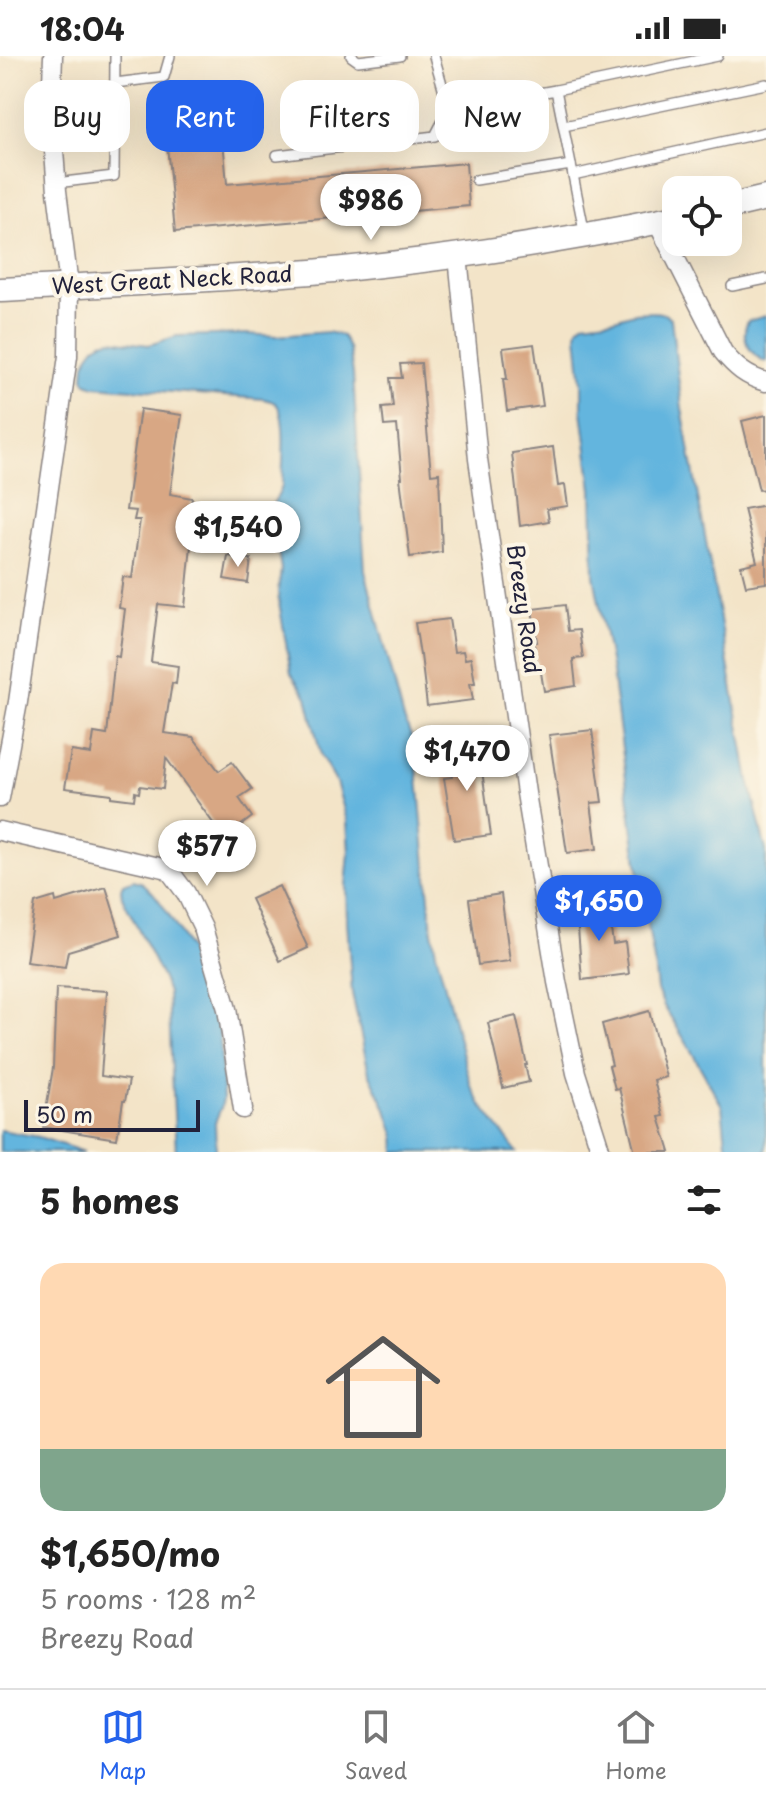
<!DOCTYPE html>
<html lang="en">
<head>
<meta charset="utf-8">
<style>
	:root { --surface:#fff; --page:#f6f6f6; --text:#222; --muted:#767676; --line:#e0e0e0; --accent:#2563eb }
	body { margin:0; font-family:"Playpen Sans",sans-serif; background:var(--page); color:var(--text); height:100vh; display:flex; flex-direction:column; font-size:30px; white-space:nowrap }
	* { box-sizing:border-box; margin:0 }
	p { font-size:26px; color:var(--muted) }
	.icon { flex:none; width:44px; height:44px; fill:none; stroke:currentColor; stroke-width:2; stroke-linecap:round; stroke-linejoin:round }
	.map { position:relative; height:1096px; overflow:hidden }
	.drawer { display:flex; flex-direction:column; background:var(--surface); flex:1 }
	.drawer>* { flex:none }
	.top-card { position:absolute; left:24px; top:24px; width:718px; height:72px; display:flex; gap:16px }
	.buttons { position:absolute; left:662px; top:120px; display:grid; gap:16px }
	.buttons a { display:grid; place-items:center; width:80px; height:80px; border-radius:16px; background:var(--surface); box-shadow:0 8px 32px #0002; font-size:40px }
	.scale { position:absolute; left:24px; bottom:20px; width:176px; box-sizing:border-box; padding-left:8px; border:4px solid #22223b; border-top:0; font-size:22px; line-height:28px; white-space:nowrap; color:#22223b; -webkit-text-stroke:6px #fcf5e5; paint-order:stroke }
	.price { position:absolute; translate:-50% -68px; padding:0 18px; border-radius:28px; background:#fff; color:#222; font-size:26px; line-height:52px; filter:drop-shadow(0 2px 4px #0008) }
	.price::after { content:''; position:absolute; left:50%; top:48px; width:24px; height:18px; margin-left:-12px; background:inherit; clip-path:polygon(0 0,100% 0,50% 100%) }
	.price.current { background:var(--accent); color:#fff }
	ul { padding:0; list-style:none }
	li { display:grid; align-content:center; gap:16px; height:424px; padding:0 40px }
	li span { display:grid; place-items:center; height:248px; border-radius:24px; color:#555 }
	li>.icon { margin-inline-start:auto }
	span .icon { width:144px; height:144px; fill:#fffc; stroke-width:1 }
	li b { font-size:34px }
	h2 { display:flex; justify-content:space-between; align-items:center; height:96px; padding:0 40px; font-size:34px }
	.pill { padding:0 28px; border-radius:24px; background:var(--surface); box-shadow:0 8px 32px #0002; font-size:28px; line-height:72px }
	.pill.current { background:var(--accent); color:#fff }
	.status { display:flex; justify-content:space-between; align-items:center; height:56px; padding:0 40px; background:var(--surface); direction:ltr }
	.status svg { height:22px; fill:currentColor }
	.tabs { display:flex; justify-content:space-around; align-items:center; height:112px; border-top:2px solid var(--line); background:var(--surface); font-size:22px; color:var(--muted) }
	.tabs a { display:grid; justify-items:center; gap:4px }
	.tabs .current { color:var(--accent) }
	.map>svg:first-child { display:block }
</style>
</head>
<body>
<div class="status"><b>18:04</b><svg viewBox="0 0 49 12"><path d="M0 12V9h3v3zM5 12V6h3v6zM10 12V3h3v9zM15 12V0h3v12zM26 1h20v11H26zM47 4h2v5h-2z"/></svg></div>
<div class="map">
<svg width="766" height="1096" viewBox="0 0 766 1096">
	<rect width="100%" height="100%" fill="#fcf5e5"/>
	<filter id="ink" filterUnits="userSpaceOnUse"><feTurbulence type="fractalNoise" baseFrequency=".0125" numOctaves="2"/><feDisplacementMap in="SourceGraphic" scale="16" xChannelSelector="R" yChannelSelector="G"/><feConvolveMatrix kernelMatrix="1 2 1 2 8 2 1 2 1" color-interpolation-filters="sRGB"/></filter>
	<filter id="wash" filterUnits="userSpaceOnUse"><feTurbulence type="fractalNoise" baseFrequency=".006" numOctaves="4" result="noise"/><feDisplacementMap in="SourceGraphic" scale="32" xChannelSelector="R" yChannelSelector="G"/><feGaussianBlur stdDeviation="1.8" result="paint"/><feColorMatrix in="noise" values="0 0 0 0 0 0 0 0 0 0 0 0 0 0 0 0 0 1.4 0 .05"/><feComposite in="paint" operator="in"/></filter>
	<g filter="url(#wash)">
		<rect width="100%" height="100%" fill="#f3e4c8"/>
		<g fill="#63b5de" stroke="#426c8c" stroke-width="2">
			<path d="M634,257C646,257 662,253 671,263L682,352L749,724L766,795V1096H727L722,1050L689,991L664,950L657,934L654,905L637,807L612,616L594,520L592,433L582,355V328L577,279L578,272L583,267L615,263Z"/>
			<path d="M766,260V306C750,299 739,282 748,265Z"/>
			<path d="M328,276L343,280L349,292L353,317L365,515L404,663L415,689L432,875L436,896L471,1030L480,1047L517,1096H396L395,1078L388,1057L369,1017L352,937L347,865L346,830L349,797L347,765L336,726L321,700L307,641L291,617L279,546L278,536L281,513L271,453C273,444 280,440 282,430C282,413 288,359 276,348C273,345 268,344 264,343L94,330L87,327L84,322L85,308L89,299L95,291L102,286L111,284L149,289L177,280L247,278L276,280Z"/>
			<path d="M134,824C139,826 141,825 145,829C164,843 209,927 215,951C222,980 221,1013 223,1043L221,1052L215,1066L216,1096H176L168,937L163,923L122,841L121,833L123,828Z"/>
			<path d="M0,1074L39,1081L84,1096H0Z"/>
		</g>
		<g id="blocks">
			<g fill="#d8a784">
				<path d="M220,51L227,128L466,107L469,150L175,176L164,56Z"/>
				<path d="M534,288L543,350L507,355L503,323H507L503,292Z"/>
				<path d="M421,307L431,418L439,417L442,496L410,501L400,422H402L397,369L384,370L382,352L393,351L390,322H402L400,308Z"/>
				<path d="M140,353L182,359L170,438L192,442L187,479H192L185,551L158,548L151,606L178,610L176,628L172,627L164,677L193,681L219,715L232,706L252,733L239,742L252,761L224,782L166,702L163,733L140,730L139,737L135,736L134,744L111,741V738L65,732L71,695L91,698L94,677L107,679L115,600L119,601L125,553L119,552L123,521L132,522L140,464H134L136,455L126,454Z"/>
				<path d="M766,359V433L759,434L742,365Z"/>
				<path d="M553,391L558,430L565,429L568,450L547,453L549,465L520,470L512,397Z"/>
				<path d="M766,449V527L746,530L741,510L757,506L744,453Z"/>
				<path d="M228,500L251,503L248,527L224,523Z"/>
				<path d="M565,549L568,575L579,574L583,602L573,603L576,630L544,635L540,610H537L534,586H537L532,553Z"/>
				<path d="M449,563L454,596L463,595L465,603L471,602L475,627H470L473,644L427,650L421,599H420L415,567Z"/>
				<path d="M592,674L602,746L591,747L597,793L567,797L549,679Z"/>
				<path d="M478,686L491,779L454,784L444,722L452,721L448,690Z"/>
				<path d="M279,830L308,892L280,905L251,843Z"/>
				<path d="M106,831L121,879L68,895L65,911L26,906L35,847L55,841L56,846Z"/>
				<path d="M501,838L510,905L478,909L469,843Z"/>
				<path d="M607,843L613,888L625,886L629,918L582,924L576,847Z"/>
				<path d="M56,932L107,935L101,1020L129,1024L125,1045H123L117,1083L43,1071L53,1012Z"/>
				<path d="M649,955L666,1021L654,1024L663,1060L659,1061L670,1096H635L619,1032L615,1033L609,1010L612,1009L602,968Z"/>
				<path d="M516,960L527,1009H525L529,1026L503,1032L488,967Z"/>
			</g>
		</g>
	</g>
	<g filter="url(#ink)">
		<use href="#blocks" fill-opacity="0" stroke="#8a8382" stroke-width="2"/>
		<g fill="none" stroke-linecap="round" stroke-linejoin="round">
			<g stroke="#8a8382" stroke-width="12">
				<g id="service">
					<path d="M351,0L358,5L400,0"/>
					<path d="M434,0L449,53L556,34L585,179"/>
					<path d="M115,27L164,21L170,0"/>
					<path d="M556,34L718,0"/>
					<path d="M564,70L766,28"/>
					<path d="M277,99L435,80L449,53"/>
					<path d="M573,119L766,76"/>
					<path d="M476,124L571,109"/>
					<path d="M56,127L114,120L115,0"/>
					<path d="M732,230L766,223"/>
				</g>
			</g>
			<g stroke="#8a8382" stroke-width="21">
				<g id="minor">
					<path d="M657,166L723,296C735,311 747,321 766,326"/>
					<path d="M458,200L478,403L526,737L557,926L576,1017L601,1096"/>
					<path d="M0,742L18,646L68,300L69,230L57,135L51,54L53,0"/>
					<path d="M0,775L168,813L186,837L203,872L227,953L243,1053"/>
				</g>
			</g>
			<g stroke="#8a8382" stroke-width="27">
				<g id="tertiary">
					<path d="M728,151L766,142"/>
					<path d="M0,234C111,228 223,224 334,214C449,203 563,185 676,162"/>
				</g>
			</g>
			<use href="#service" stroke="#fff" stroke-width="9"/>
			<use href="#minor" stroke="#fff" stroke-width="18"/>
			<use href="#tertiary" stroke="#fff" stroke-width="24"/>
		</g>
	</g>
	<g text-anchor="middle" stroke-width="8" stroke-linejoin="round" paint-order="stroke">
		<g font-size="22" fill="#22223b" stroke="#fcf5e5">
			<text transform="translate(172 224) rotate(-3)" y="8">West Great Neck Road</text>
			<text transform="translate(524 553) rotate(82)" y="8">Breezy Road</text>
		</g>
	</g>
</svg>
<div class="buttons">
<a><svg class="icon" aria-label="locate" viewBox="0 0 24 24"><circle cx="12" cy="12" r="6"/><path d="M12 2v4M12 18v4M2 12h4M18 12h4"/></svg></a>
</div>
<div class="scale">50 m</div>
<b class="price" style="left:371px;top:186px">$986</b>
<b class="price" style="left:238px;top:513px">$1,540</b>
<b class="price" style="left:467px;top:737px">$1,470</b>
<b class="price" style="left:207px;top:832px">$577</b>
<b class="price current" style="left:599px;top:887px">$1,650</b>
<div class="top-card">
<a class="pill">Buy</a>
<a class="pill current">Rent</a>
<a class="pill">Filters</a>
<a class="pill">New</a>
</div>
</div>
<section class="drawer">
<h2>5 homes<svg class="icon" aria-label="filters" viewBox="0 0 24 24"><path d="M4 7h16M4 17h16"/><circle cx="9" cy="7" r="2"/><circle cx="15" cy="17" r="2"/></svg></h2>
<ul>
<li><span style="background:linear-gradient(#ffd9b3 75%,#7fa58c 0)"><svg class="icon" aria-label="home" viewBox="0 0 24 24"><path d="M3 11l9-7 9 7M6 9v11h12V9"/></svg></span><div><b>$1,650/mo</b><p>5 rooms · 128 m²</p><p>Breezy Road</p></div></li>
</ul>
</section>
<nav class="tabs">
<a class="current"><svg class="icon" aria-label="map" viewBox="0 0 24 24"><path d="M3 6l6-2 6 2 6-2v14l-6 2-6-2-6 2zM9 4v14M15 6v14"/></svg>Map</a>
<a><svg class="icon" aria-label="saved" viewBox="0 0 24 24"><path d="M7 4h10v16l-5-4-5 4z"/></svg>Saved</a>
<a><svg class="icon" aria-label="home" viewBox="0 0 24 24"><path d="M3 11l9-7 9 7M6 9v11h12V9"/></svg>Home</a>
</nav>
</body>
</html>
